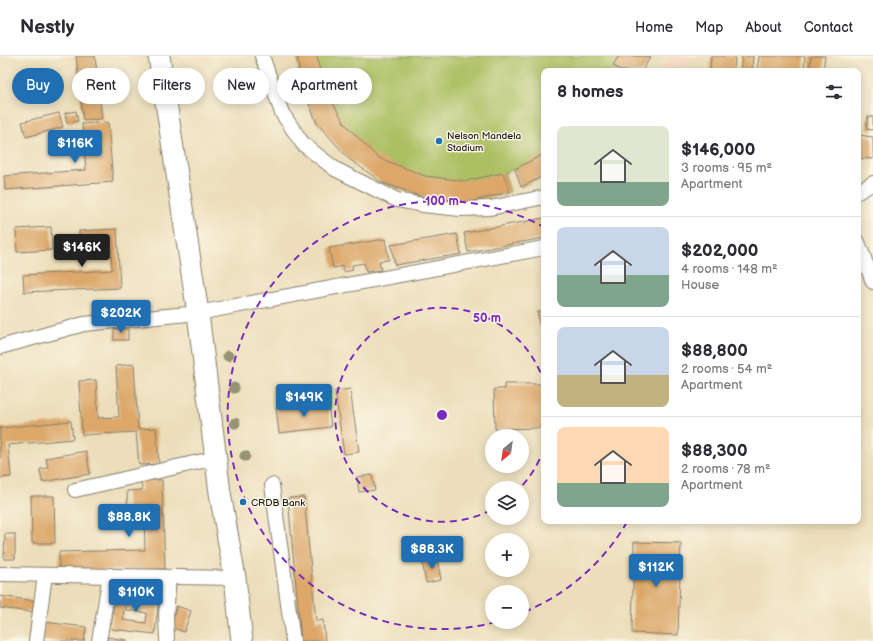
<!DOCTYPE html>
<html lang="en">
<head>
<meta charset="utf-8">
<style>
	:root { --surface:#fff; --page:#f7f7f7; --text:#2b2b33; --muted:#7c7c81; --line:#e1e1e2; --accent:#1f6fb2 }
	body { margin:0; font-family:"Balsamiq Sans",sans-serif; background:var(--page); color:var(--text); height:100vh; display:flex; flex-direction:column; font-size:15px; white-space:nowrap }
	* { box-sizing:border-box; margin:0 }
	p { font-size:13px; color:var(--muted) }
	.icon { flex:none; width:22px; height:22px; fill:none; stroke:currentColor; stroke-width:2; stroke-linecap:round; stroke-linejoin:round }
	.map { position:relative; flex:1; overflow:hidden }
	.panel { position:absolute; left:541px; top:12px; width:320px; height:456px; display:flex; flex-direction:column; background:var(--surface); border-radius:8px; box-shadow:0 2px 10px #0003 }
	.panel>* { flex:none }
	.top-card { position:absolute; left:12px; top:12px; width:380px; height:36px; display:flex; gap:8px }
	.needle { width:26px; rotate:209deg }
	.tools { position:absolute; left:485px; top:373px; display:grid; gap:8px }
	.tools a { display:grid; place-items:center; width:44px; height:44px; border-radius:50%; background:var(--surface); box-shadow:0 2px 10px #0003; font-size:20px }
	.price { position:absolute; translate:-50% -34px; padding:0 9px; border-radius:4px; background:var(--accent); color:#fff; font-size:13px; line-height:26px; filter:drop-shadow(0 1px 2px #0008) }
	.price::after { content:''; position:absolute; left:50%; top:24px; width:12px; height:9px; margin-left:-6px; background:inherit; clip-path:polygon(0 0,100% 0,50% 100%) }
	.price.on { background:#222; color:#fff }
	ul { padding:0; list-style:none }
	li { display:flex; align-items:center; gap:12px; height:100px; padding:0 16px }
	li+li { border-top:1px solid var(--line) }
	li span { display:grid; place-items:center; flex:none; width:112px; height:80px; border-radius:8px; color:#555 }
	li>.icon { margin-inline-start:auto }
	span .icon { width:48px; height:48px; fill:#fffc; stroke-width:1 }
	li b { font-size:17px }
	h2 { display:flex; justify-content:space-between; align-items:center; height:48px; padding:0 16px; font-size:17px }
	.tag { padding:0 14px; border-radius:18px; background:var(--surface); box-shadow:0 2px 10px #0003; font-size:14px; line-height:36px }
	.tag.on { background:var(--accent); color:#fff }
	header { display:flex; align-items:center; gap:24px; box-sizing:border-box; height:56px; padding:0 20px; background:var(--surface); border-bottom:1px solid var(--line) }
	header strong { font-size:19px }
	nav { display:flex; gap:22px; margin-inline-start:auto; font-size:14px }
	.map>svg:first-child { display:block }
</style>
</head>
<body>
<header>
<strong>Nestly</strong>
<nav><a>Home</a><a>Map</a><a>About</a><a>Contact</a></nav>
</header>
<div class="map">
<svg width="873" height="585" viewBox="0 0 873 585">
	<rect width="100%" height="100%" fill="#fcf5e5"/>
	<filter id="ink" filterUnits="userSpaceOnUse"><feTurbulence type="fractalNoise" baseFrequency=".025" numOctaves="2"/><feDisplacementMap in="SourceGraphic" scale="8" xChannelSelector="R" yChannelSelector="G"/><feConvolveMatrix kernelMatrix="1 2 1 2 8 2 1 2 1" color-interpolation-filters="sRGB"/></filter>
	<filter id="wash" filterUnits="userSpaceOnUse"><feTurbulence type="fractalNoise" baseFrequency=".012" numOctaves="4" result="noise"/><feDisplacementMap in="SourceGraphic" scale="16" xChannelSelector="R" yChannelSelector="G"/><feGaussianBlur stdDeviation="0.9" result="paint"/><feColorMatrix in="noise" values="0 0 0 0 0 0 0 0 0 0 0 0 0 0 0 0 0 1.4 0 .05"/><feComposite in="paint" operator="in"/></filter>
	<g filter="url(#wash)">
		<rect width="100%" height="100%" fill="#ecdeba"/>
		<path fill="#f5d3c1" d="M670,0H688L682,15H662Z"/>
		<path fill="#acc064" stroke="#646e40" d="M297,0H651L642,15H544V120L521,131L515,113L504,117L510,136L469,146L423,141L383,127L317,67L301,29Z"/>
		<g id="blocks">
			<g fill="#dca769">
				<path d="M76,0H95L102,63L83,64Z"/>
				<path d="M297,0H317L323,30L345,68L377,101L425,120L465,125L503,117L510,136L469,146L423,141L383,127L349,103L317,67L301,29Z"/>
				<path d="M619,0H651L642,15H621L613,9Z"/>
				<path d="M711,0H735L734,15H710Z"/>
				<path d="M742,0H753L752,15H740Z"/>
				<path d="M759,0H805L804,15H757Z"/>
				<path d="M811,0H825L823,15H809Z"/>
				<path d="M76,55L78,65L67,67L65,57Z"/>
				<path d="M59,57L63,71L26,81L22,66Z"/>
				<path d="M868,60L873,61V74L866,73Z"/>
				<path d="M108,66L113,126L5,134L4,120L86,114L82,68Z"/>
				<path d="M858,79L873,81V103L858,102Z"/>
				<path d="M544,98V120L521,131L515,113Z"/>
				<path d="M544,162V182L468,196L464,177Z"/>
				<path d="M51,171L52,194L17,196L16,173Z"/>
				<path d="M117,173L120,232L24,236L23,219L112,214L111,193L86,194V192H80L79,175Z"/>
				<path d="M457,178L461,198L395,209L391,189Z"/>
				<path d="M385,183L389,204L379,205L381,214L366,216L364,207L352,209L353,214L344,216L343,210L333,212L329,192Z"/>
				<path d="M544,255V270H540L537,256Z"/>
				<rect x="114" y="273" width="14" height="11"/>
				<path d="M134,308L138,373L156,372L159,408L139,409L136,376L82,379L79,325L96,324L98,362L119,361L116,310Z"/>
				<path d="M504,328H543L544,372L495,373L494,333H505Z"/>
				<path d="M350,333L359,396L344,398L335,335Z"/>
				<path d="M328,346L331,371L279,377L276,352Z"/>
				<path d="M71,365L73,383L8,389L11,421L0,422V372Z"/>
				<path d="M86,395L90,418L42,426L40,413L48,412L46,402Z"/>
				<path d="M372,419L375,434L359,436L357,421Z"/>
				<path d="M141,424H162L165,513L59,515V496L145,494L144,460H128L127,435L142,434Z"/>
				<path d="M31,440H54L55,487H32Z"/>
				<path d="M304,441L316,565L323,564L325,585H301L288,442Z"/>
				<path d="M5,478H15V503H4Z"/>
				<path d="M634,486L681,487L678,579L632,577Z"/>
				<path d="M437,502L441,524L426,527L422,505Z"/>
				<path d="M128,536L159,540L155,578L111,573L115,539L125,540L123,564L146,567L147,557L126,554Z"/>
				<path d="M0,540L35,545L33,556L0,552Z"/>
				<path d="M177,550L191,555L184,576L170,571Z"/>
				<path d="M44,566L86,571L84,585H42Z"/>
				<path d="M107,581L127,584V585H107Z"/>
			</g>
		</g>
	</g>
	<g filter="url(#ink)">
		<use href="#blocks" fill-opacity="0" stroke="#847d6b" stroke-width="1"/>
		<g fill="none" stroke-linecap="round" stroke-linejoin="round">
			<g stroke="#847d6b" stroke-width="16">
				<g id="minor">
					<path d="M262,0L282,57L303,88L335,113L397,144L423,149L460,153L490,152L544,141"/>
					<path d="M858,136L873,127"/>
					<path d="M858,186L873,226"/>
					<path d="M0,291L84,268L198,257L544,192"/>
					<path d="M272,429L293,585"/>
					<path d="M75,434L216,402"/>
					<path d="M0,518L235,522"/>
					<path d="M36,585L45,519"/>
					<path d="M99,585L110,519"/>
					<path d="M167,585L166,561L169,521"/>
				</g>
			</g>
			<g stroke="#847d6b" stroke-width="23">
				<path id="highway" d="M159,0L198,257L220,437L235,522L242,585"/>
			</g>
			<use href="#minor" stroke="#fff" stroke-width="14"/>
			<use href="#highway" stroke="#fff" stroke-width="21"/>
		</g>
		<g fill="#959371">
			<circle cx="228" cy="300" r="5.5"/>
			<circle cx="234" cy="332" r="5.5"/>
			<circle cx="235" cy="367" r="5.5"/>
			<circle cx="245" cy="400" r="5.5"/>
		</g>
	</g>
	<g fill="none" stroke="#7b2cbf" stroke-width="2" stroke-dasharray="7 5">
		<path d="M544 392A107 107 0 0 1 520 432M491 454A107 107 0 1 1 544 326"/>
		<path d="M627 466A214 214 0 0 1 522 557M496 566A214 214 0 1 1 542 170"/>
	</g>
	<g fill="#1f6fb2" stroke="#fcf5e5" stroke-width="1.5">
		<circle cx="439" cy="85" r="4"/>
		<circle cx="243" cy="446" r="4"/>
	</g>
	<g text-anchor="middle" stroke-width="3" stroke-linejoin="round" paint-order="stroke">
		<g font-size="10" fill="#1c1c1c" stroke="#fcf5e5" text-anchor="start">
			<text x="447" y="83">Nelson Mandela<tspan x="447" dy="12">Stadium</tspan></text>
			<text x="251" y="450">CRDB Bank</text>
		</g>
	</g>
	<circle cx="442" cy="359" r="6" fill="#7b2cbf" stroke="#fcf5e5" stroke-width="2"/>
	<g font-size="12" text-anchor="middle" font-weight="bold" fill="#7b2cbf" stroke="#fcf5e5" stroke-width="3" stroke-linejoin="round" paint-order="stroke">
		<text x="442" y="149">100 m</text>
		<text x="487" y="266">50 m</text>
	</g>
</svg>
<div class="tools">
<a><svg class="needle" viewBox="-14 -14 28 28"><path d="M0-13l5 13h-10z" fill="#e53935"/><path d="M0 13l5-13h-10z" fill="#7c7c81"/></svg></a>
<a><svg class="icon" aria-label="layers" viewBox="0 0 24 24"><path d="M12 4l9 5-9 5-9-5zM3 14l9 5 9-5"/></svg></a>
<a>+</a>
<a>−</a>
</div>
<b class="price" style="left:75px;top:108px">$116K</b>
<b class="price on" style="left:82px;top:212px">$146K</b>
<b class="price" style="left:121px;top:278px">$202K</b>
<b class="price" style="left:304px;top:362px">$149K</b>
<b class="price" style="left:129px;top:482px">$88.8K</b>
<b class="price" style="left:432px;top:514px">$88.3K</b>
<b class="price" style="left:656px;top:532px">$112K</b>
<b class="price" style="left:136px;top:557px">$110K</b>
<div class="top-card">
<a class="tag on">Buy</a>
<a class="tag">Rent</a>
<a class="tag">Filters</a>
<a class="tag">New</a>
<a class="tag">Apartment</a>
</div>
<section class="panel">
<h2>8 homes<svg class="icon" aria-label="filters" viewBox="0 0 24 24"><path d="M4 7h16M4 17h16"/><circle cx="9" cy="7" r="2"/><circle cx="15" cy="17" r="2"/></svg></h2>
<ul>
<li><span style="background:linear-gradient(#dfe7d0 70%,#7fa58c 0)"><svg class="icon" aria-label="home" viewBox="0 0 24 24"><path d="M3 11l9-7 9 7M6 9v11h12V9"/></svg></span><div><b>$146,000</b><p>3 rooms · 95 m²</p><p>Apartment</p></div></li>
<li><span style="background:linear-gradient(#c9d6e8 60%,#7fa58c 0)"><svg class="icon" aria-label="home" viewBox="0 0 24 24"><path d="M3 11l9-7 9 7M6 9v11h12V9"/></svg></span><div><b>$202,000</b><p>4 rooms · 148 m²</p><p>House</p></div></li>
<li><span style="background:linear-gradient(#c9d6e8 60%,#c2b280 0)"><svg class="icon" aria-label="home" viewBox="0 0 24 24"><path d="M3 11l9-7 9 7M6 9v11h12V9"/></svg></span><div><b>$88,800</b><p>2 rooms · 54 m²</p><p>Apartment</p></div></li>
<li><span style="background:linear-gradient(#ffd9b3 70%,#7fa58c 0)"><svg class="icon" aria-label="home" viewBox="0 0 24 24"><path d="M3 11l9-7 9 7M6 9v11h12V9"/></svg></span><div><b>$88,300</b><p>2 rooms · 78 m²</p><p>Apartment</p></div></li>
</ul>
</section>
</div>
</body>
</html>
